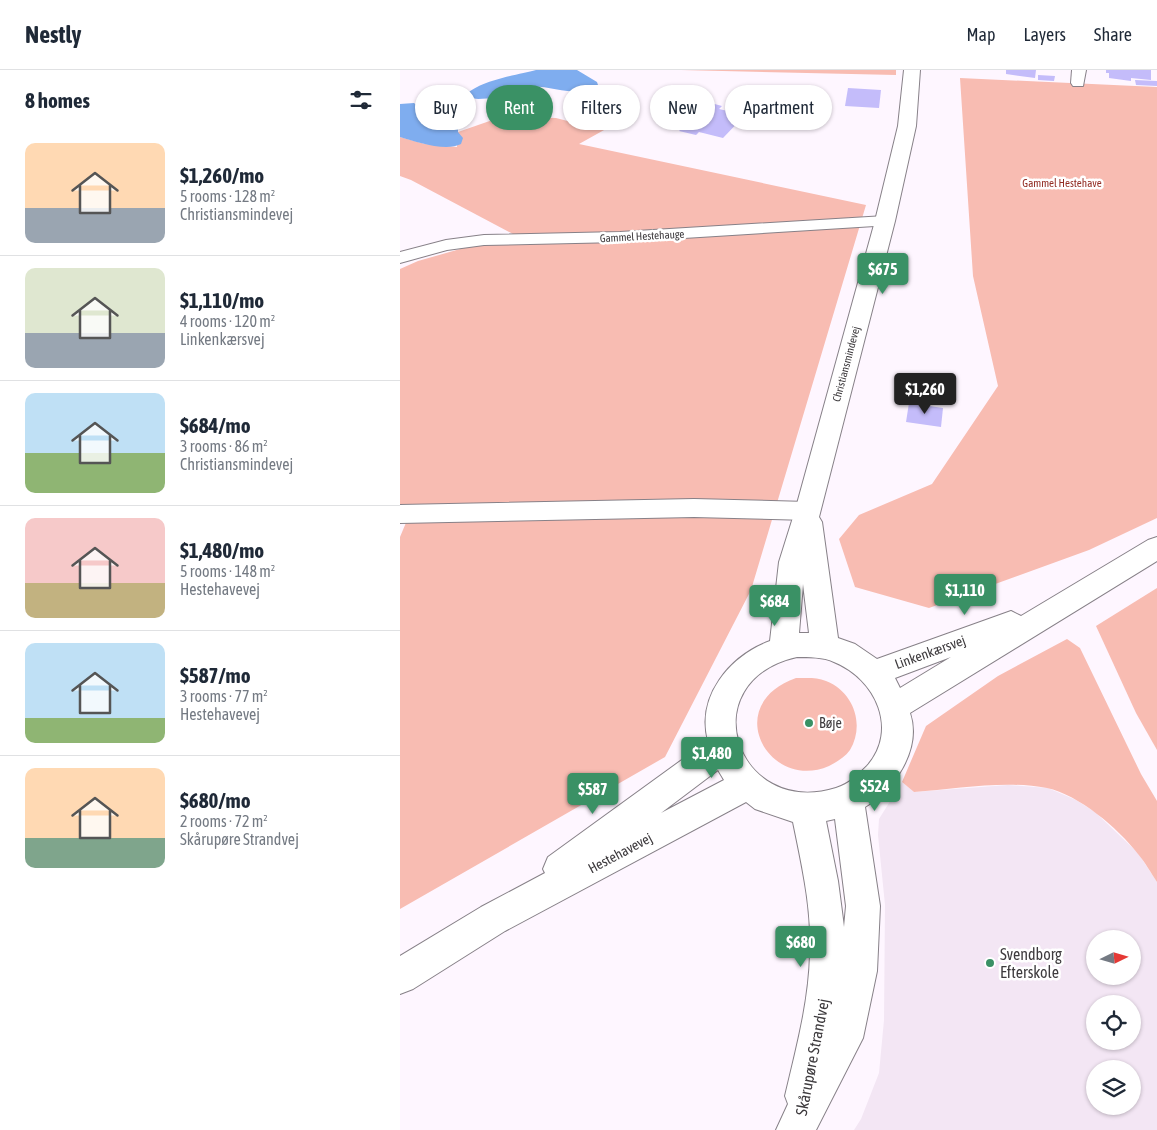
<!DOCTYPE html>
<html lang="en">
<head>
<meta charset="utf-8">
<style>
	:root { --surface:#fff; --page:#f6f6f7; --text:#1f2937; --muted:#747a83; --line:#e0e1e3; --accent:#3a9165 }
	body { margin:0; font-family:"Asap Condensed",sans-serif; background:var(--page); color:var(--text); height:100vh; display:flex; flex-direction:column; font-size:19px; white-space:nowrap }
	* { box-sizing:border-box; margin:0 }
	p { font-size:16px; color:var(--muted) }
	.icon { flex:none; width:28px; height:28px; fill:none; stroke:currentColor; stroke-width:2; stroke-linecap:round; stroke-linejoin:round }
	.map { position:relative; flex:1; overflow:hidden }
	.details { display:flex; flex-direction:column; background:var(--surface); width:400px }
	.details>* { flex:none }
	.banner { position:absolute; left:15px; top:15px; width:475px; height:45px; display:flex; gap:10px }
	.needle { width:32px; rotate:85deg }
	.buttons { position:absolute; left:686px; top:860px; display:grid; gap:10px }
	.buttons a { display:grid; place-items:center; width:55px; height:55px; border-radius:50%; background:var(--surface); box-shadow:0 1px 4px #0004; font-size:25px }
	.price { position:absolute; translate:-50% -42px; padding:0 11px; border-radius:5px; background:var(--accent); color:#fff; font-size:16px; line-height:32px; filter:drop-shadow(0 1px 2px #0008) }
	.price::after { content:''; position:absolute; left:50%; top:30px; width:15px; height:11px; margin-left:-8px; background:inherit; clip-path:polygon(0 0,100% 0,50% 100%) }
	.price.on { background:#222; color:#fff }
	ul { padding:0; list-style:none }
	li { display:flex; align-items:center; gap:15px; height:125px; padding:0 25px }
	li+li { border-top:1px solid var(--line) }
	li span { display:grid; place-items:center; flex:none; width:140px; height:100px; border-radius:10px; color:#555 }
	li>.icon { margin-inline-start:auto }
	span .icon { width:60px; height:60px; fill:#fffc; stroke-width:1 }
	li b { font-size:21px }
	h2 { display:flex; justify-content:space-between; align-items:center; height:60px; padding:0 25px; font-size:21px }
	.pill { padding:0 18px; border-radius:22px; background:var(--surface); box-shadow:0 1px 4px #0004; font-size:18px; line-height:45px }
	.pill.on { background:var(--accent); color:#fff }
	header { display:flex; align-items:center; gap:30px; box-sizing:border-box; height:70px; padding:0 25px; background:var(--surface); border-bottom:1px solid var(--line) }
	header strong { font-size:24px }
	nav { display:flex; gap:28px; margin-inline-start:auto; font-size:18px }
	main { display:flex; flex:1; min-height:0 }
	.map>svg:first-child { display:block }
</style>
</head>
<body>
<header>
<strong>Nestly</strong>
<nav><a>Map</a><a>Layers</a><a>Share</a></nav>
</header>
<main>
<section class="details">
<h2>8 homes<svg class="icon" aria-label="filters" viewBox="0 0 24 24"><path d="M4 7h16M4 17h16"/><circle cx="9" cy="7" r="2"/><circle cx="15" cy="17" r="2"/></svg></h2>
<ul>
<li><span style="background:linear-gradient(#ffd9b3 65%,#9aa5b1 0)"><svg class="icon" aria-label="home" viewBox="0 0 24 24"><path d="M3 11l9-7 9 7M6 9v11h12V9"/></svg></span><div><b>$1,260/mo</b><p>5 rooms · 128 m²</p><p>Christiansmindevej</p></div></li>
<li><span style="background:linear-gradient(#dfe7d0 65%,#9aa5b1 0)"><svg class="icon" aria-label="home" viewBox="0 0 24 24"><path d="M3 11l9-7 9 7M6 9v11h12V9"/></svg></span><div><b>$1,110/mo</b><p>4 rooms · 120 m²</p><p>Linkenkærsvej</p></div></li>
<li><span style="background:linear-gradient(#bfe0f5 60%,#8fb573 0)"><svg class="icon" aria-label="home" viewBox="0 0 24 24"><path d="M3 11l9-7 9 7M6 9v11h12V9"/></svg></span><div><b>$684/mo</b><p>3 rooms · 86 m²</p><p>Christiansmindevej</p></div></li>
<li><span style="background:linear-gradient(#f6c9c9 65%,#c2b280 0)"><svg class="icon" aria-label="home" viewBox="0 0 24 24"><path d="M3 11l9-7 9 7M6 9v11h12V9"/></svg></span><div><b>$1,480/mo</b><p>5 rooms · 148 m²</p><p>Hestehavevej</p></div></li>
<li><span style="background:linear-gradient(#bfe0f5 75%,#8fb573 0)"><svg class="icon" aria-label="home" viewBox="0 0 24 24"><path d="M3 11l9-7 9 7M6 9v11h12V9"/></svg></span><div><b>$587/mo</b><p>3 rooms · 77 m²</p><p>Hestehavevej</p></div></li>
<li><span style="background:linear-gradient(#ffd9b3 70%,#7fa58c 0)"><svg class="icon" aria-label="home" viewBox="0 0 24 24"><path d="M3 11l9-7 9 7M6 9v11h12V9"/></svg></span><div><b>$680/mo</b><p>2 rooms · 72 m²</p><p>Skårupøre Strandvej</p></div></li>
</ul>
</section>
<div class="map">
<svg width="757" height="1060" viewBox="0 0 757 1060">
	<rect width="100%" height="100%" fill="#fef6ff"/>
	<path fill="#f3e6f4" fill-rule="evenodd" d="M502,712L514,722L608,715L648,718L676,730L695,742L738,783L757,812V1060H454L461,1049L479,1003L484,950L485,835L478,765L479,749ZM695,869H732V906H695ZM695,934H732V971H695ZM695,999H732V1036H695Z"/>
	<g fill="#f8bcb2">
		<path d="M281,0H496V5Z"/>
		<path d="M560,8L757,17V448L689,480L529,538L455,517L439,469L459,445L532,414L598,316L573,206Z"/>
		<path d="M104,46L156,48L183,55L222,50L179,74L466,135L351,520L265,687L0,839V467L13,436L0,434V199L18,191L113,164L11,110L0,106V67L25,74L57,77L58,62Z"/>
		<path d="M757,518V680L736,643L696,556Z"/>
		<path d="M667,569L680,578L741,704L757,731V812C751,803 745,792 738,784C718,758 679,725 647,718C604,710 557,719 514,722L502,712L526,656L598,606Z"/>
		<path d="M396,608C407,608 417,607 426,611C454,622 465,655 450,680C445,687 437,692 429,696C369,722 320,635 396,608Z"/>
	</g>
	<g fill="#7fadef">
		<path d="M136,0H177L197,12L198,15C183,31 147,13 127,17C121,18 118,22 113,24C104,28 72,31 64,27C76,11 117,5 136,0Z"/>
		<path d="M14,33L20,38L30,42L49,41L52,43L51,46L58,55V62L63,68L61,74C46,82 16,72 0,67V34Z"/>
	</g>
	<g fill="#c4bcfa">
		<path d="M606,0H636L635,8L606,4Z"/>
		<path d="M706,0H751V10L731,8V11L709,8V3H706Z"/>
		<path d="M638,5L655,6L654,11L638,10Z"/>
		<path d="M735,10L757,11V16L736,15Z"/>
		<path d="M405,16L407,27L381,28L380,17Z"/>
		<path d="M448,18L481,20L479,38L445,36Z"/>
		<path d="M311,33L322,36L319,39L345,45L323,68L299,62L296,65L279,61L305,35L308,36Z"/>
		<path d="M509,333L543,338L541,357L506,352Z"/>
	</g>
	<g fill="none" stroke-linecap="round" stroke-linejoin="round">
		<g stroke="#878188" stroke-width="2">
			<g id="minor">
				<path d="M672,0H686L683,16H673L671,13Z"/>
				<path d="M485,146L491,147L493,151L491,155L220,172L84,175L47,180L0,193V182L46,170L84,165L220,162Z"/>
				<path d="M294,429L408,432L416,435L419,441L416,447L408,450L294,447L0,453V435Z"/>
			</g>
		</g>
		<g stroke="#878188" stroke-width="2">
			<path id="tertiary" d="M504,0H520L516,56L495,151L419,447L422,452L438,568L455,574L477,589L611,541L621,546L748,470L757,467V491L510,643C522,679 495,719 465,737L480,836L477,901L463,968L416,1060H376L388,1034L385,1026C396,979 409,932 410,884C412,839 402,796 393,752L355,739L346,732L105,861L13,919L0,924V886L81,837L145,803L143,799L148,787L308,671C296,626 330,586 370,571L379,492L395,441L475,151L498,56ZM403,514L409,563H399ZM397,587C409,587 423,587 434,592C476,609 499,660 467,696C458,705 449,714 436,718C336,749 290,611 397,587ZM551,587L500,618L495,608ZM318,700L324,710L261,743ZM435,749L446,836L444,857L438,811L426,751Z"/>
		</g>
		<use href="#minor" fill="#fff" fill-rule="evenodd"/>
		<use href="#tertiary" fill="#fff" fill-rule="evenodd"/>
	</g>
	<g fill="#3a9165" stroke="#fff" stroke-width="2">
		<circle cx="409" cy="653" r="5"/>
		<circle cx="590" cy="893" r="5"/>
	</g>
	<g text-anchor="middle" stroke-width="5" stroke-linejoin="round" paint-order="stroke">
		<g font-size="11" fill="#922c23" stroke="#fff">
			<text x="662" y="117">Gammel Hestehave</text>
		</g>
		<g font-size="11" fill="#3e3b3e" stroke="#fff">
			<text transform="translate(242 166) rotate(-3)" y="4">Gammel Hestehauge</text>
			<text transform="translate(446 294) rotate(-75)" y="4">Christiansmindevej</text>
		</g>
		<g font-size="14" fill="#3e3b3e" stroke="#fff">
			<text transform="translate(530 582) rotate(-20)" y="5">Linkenkærsvej</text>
			<text transform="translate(220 783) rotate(-28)" y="5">Hestehavevej</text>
		</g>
		<g font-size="14" fill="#3e3b3e" stroke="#fff" text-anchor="start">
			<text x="419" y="658">Bøje</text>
		</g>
		<g font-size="16" fill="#3e3b3e" stroke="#fff" text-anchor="start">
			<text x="600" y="890">Svendborg<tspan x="600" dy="18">Efterskole</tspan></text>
		</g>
		<g font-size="16" fill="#3e3b3e" stroke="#fff">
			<text transform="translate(412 987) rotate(-79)" y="6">Skårupøre Strandvej</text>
		</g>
	</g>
</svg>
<div class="buttons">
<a><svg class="needle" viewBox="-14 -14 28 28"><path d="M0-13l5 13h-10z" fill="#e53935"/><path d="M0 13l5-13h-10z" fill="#747a83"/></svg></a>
<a><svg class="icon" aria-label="locate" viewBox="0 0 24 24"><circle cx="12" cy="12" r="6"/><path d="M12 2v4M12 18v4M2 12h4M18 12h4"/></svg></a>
<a><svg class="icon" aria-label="layers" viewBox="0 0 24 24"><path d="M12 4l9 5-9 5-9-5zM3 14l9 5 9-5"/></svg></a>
</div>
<b class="price" style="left:483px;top:225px">$675</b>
<b class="price on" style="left:525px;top:345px">$1,260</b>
<b class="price" style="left:565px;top:546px">$1,110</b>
<b class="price" style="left:375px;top:557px">$684</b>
<b class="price" style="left:312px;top:709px">$1,480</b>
<b class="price" style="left:475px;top:742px">$524</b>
<b class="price" style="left:193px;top:745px">$587</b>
<b class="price" style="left:401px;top:898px">$680</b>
<div class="banner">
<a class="pill">Buy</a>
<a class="pill on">Rent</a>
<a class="pill">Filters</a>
<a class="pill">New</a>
<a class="pill">Apartment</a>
</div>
</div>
</main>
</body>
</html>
